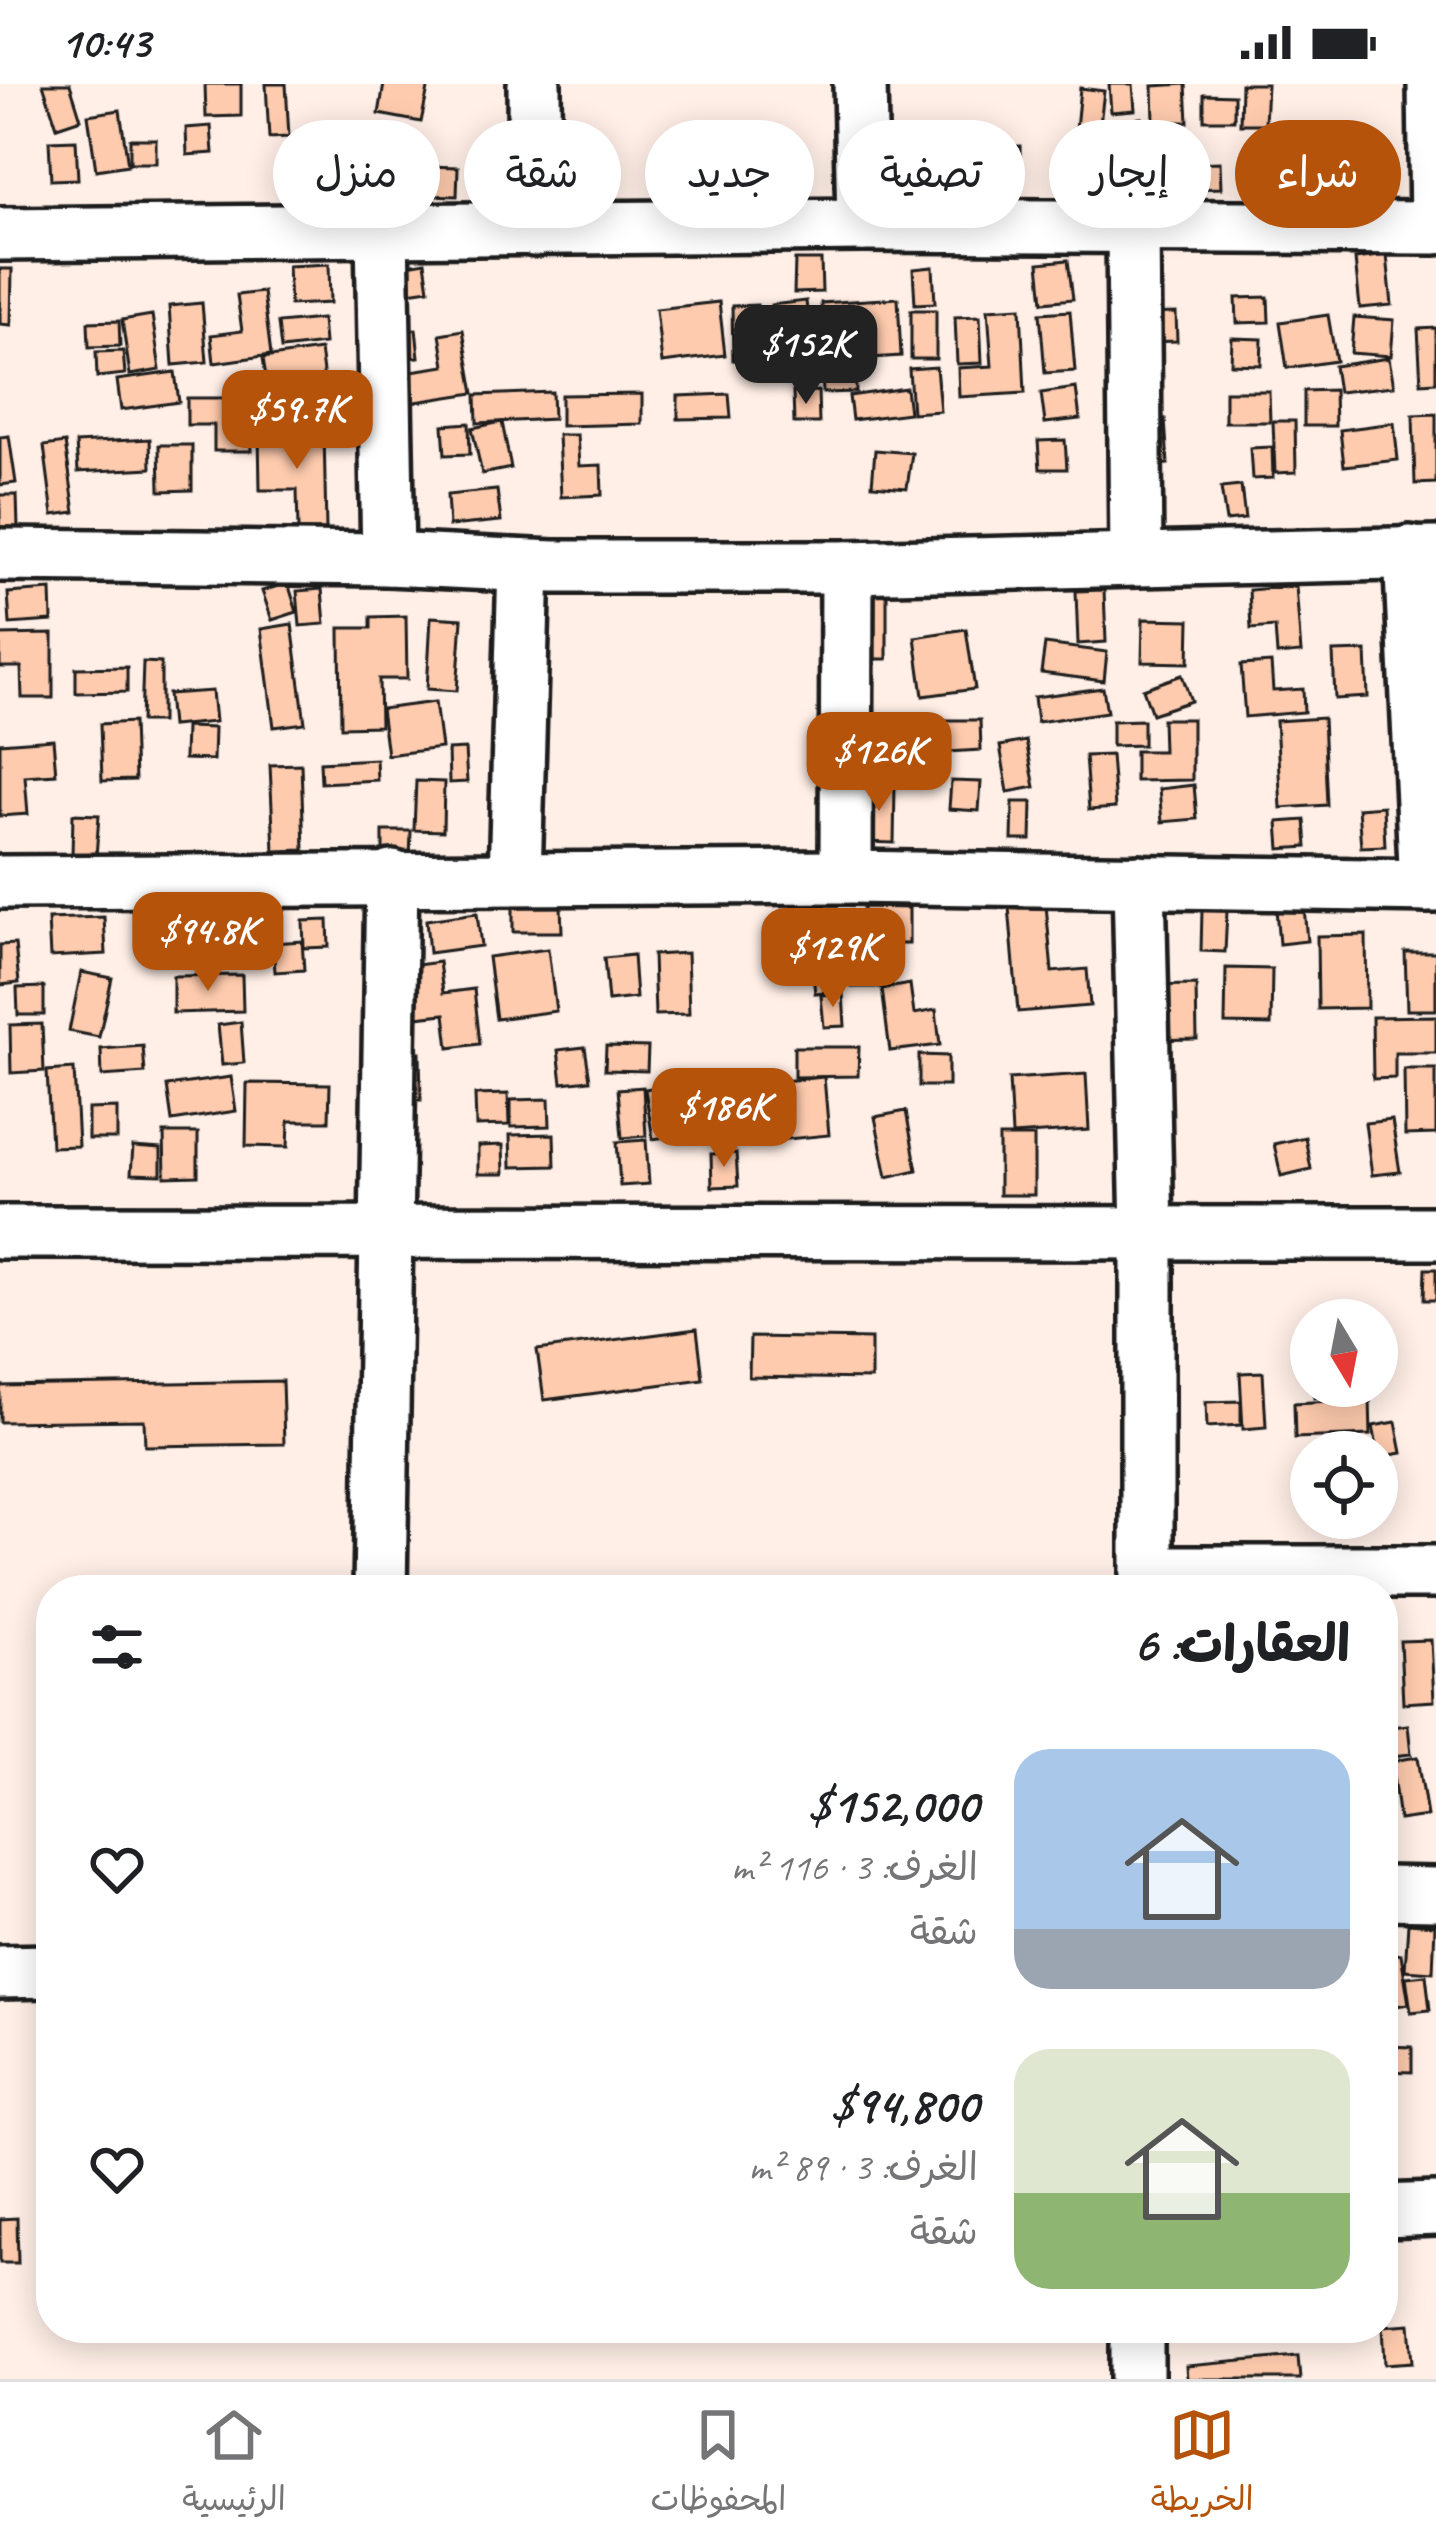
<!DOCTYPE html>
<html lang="ar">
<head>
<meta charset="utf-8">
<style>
	:root { --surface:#fff; --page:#f6f6f6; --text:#202124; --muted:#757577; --line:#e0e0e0; --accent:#b45309 }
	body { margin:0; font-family:Caveat,"Playpen Sans Arabic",sans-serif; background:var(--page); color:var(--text); direction:rtl; height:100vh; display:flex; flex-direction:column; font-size:45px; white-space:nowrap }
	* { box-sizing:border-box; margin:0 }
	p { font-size:39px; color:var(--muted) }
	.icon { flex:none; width:66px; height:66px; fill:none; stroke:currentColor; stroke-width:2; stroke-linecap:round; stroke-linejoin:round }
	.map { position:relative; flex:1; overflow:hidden; direction:ltr }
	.drawer { position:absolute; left:36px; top:1491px; width:1362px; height:768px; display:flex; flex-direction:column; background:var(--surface); border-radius:48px; box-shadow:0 6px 30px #0003; direction:rtl }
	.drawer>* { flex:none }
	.hud { position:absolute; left:36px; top:36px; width:1365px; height:108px; direction:rtl; display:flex; gap:24px }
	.needle { width:78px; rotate:170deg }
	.tools { position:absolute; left:1290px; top:1215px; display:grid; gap:24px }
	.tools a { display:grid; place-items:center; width:108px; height:108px; border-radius:50%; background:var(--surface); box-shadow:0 6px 30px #0003; font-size:60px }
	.price { position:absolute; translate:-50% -102px; padding:0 27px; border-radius:24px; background:var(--accent); color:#fff; font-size:39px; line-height:78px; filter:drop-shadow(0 3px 6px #0008) }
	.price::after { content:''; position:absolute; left:50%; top:72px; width:36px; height:27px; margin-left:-18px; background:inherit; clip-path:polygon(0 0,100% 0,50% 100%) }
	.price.selected { background:#222; color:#fff }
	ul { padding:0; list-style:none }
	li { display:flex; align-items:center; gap:36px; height:300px; padding:0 48px }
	li span { display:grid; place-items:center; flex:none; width:336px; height:240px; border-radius:36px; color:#555 }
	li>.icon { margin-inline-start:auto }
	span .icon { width:144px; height:144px; fill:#fffc; stroke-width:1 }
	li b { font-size:51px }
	h2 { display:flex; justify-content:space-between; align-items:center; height:144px; padding:0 48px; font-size:51px }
	.tag { padding:0 42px; border-radius:54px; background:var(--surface); box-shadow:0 6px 30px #0003; font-size:42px; line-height:108px }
	.tag.selected { background:var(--accent); color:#fff }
	.status { display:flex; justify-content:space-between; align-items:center; height:84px; padding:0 60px; background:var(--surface); direction:ltr }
	.status svg { height:33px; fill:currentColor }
	.tabs { display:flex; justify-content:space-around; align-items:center; height:168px; border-top:3px solid var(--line); background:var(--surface); font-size:33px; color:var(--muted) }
	.tabs a { display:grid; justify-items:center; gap:6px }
	.tabs .selected { color:var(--accent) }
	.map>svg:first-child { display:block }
</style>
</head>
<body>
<div class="status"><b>10:43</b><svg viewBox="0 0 49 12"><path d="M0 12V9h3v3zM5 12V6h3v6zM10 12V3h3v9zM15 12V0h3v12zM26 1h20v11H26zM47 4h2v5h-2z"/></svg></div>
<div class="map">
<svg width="1436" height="2295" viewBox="0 0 1436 2295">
	<rect width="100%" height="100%" fill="#ffefe7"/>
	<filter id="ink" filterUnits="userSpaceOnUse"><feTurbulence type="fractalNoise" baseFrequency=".00833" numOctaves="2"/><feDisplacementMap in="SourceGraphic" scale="24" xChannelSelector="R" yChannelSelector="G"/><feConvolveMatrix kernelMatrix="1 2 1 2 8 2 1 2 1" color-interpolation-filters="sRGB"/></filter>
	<g filter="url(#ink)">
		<g fill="#fecbae" stroke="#1c1c1c" stroke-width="3">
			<path d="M43,0H70L81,35L57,43Z"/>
			<path d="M205,0H241V32L206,33Z"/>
			<path d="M266,0H286L289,53L269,54Z"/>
			<path d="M384,0H429L421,38L379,30Z"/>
			<path d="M1109,0H1133L1135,26L1111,28Z"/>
			<path d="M1186,0L1188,38H1154L1153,2Z"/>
			<path d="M1241,0H1267L1265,40H1240Z"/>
			<path d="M1080,4L1104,7L1098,57L1075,55Z"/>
			<path d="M1204,10L1234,11V36H1204Z"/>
			<path d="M120,26L128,81L96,86L88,31Z"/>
			<path d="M1141,34L1144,64L1117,66L1114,37Z"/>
			<path d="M211,42L213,69L187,71L186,44Z"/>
			<rect x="130" y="55" width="26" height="24"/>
			<path d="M76,56L78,95L51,96L49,57Z"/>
			<path d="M1020,62L1021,102L994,104L992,63Z"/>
			<path d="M1388,72L1392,106L1365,110L1360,75Z"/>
			<path d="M1220,78L1221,104L1194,105V79Z"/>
			<path d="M425,82L458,83L457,112L424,111Z"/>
			<path d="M915,86L940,87L941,116L916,115Z"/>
			<path d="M1387,171L1392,221L1360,224L1355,175Z"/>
			<path d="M795,176H821L822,208L794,209Z"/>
			<path d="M1068,176L1073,215L1043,218L1039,179Z"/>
			<path d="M425,178L429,205L395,210L391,184Z"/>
			<path d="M329,180L330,219L290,221L288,182Z"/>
			<path d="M933,183L935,219L915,220L913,185Z"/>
			<path d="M0,185H12L11,241L0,240Z"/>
			<path d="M263,208L271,271L214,279L211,251L242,247L237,211Z"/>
			<path d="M1268,213L1269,238L1237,239L1236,214Z"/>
			<path d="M898,214L901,272L824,277L821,219Z"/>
			<path d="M806,217L812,274L777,277L771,221Z"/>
			<path d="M719,218L725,271L662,279L656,225Z"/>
			<path d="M202,219L207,278L173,281L169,222Z"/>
			<path d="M757,221L758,276H733L732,222Z"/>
			<path d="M1021,223L1025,309L959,313L958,284L992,282L988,225Z"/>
			<rect x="911" y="226" width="25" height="49"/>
			<path d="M1070,227L1075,287L1045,289L1040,229Z"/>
			<path d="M1176,229L1177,257L1148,258V230Z"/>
			<path d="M152,231L160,286L130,291L122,236Z"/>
			<path d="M1328,231L1336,277L1287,284L1280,238Z"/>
			<path d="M980,232L982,279L957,280L955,233Z"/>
			<path d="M1354,233L1394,236L1391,272L1351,269Z"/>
			<path d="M322,235L324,260L281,265L278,239Z"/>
			<path d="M119,237L120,262L89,263L88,238Z"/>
			<path d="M1436,244V298L1421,299L1418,245Z"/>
			<path d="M416,245L419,273L392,276L389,247Z"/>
			<path d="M463,246L474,309L396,321L391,290L445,282L440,250Z"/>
			<path d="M1232,254L1262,255L1261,281L1231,280Z"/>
			<path d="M320,266L327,318L271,326L263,274Z"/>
			<path d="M123,267L125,290L97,293L96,268Z"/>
			<path d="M1389,274L1394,302L1338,308L1334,282Z"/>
			<path d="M936,283L940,327L912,329L909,285Z"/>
			<path d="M855,284L856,308L823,309L822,286Z"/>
			<path d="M175,288L179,318L121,326L117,296Z"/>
			<path d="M906,304L909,329L852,336L849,312Z"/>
			<path d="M1076,304L1080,335L1045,339L1041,309Z"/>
			<path d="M1334,306L1335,342H1304V307Z"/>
			<path d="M818,307L819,339H794L793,308Z"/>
			<path d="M1225,307H1269L1270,338H1225Z"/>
			<path d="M552,308L553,335L477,339L476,311Z"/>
			<path d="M642,310V340L561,342V311Z"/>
			<path d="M729,310L731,334L678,335V312Z"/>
			<path d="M187,314H250L251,367H214V341H187Z"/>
			<path d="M1436,330V399L1415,400L1413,331Z"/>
			<path d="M1165,335L1168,380L1143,382L1139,337Z"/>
			<path d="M1273,337H1295L1296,388L1275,389Z"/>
			<path d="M502,338L511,384L482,390L472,344Z"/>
			<path d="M469,339L470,370L445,371L443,341Z"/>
			<path d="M1394,339L1398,376L1344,382L1340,346Z"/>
			<path d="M324,347L326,446H298L297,406H260L259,349Z"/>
			<path d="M558,351H577L579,382L601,381L602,411L561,413Z"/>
			<path d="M9,352L16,399L0,401V353Z"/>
			<path d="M150,355L151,384L78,388L76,359Z"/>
			<path d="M1065,356L1067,385H1040L1038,357Z"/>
			<path d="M65,359L75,428L53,431L44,362Z"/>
			<path d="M159,361H192V406L160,407Z"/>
			<path d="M1272,363L1273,394L1252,395L1250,364Z"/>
			<path d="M875,366L912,369L907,404L872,401Z"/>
			<path d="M1241,402L1245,435L1226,437L1221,404Z"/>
			<path d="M497,406L501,437L449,442L447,411Z"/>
			<path d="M0,411H17L18,444L0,445Z"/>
			<path d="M288,499L297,528L272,536L262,507Z"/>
			<path d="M1296,502L1301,569L1277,571L1275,543L1251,545L1249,506Z"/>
			<path d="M322,505L325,540L300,542L297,507Z"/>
			<path d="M51,506L52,537L10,540L8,509Z"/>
			<rect x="861" y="506" width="26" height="69"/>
			<path d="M1104,506L1106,558L1078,560L1076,507Z"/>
			<path d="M406,532L407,595H379L380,642L341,643L340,544H371V533Z"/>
			<path d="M431,533L462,535L457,607L427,605Z"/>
			<path d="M1143,535L1190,536L1189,579L1142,578Z"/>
			<path d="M292,540L305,639L274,643L261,545Z"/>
			<path d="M966,545L975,605L923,612L915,553Z"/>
			<path d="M53,550V614H22L21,583H0V551Z"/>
			<path d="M1045,560L1107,568L1104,597L1041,589Z"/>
			<path d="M1366,567L1368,613L1335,615L1333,568Z"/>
			<path d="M143,578L161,579V638H141Z"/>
			<path d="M1271,579L1273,607L1303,605L1304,628L1245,633L1241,581Z"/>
			<path d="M127,583V608L76,609V584Z"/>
			<path d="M1182,591L1191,617L1152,630L1143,605Z"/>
			<path d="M1103,604L1107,628L1037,638L1034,613Z"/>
			<path d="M212,607L215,638L171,642L168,610Z"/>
			<path d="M435,618L441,664L387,671L381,625Z"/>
			<path d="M1323,634L1327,721L1281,724L1276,637Z"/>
			<path d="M1162,635H1192V696L1135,697V667H1163Z"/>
			<path d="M947,636H980L981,666L948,668Z"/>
			<path d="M1143,636V661L1112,662V637Z"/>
			<path d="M133,638L135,696L102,697L100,640Z"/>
			<path d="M185,643L214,644L213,676L184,675Z"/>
			<path d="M53,655L56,690L25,692L28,730L0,732V659Z"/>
			<path d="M1026,657L1035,703L1008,708L1000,662Z"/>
			<path d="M465,665L467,698L449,699L448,666Z"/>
			<path d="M1111,671L1115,724L1089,726L1085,672Z"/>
			<path d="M376,675L377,696L321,699L320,678Z"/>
			<path d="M301,680L304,766L274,767L270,681Z"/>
			<path d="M416,697L444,698L443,747L414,746Z"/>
			<path d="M951,697L981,698L979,727L949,725Z"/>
			<path d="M865,701L895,702L894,759L863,758Z"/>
			<path d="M1194,701L1197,735L1162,738L1159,705Z"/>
			<path d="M1013,718H1032L1031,756H1012Z"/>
			<path d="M1383,722L1385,762L1361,763L1358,724Z"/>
			<path d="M73,730L99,731L96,773L72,772Z"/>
			<path d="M1305,736L1307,763L1280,765L1278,738Z"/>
			<path d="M383,747H411L410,774L383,773Z"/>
			<path d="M513,821H561L562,848H513Z"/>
			<path d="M1046,821L1052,888L1087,885L1090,922L1018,928L1009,823Z"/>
			<path d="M863,823L909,824V860H863Z"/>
			<path d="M1304,823L1307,857L1279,860L1276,825Z"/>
			<path d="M1202,826L1227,827L1225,868L1201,867Z"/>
			<path d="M477,829L481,862L429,869L426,836Z"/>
			<path d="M104,833L106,870L50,873L48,835Z"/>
			<path d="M328,836L329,863L304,864L303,837Z"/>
			<path d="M1366,851L1367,924L1318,925L1317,852Z"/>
			<path d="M302,857L304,886L275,888L273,859Z"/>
			<path d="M15,860L19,899L0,901V861Z"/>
			<path d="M548,865L556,927L496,935L488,873Z"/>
			<path d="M1405,868H1436V926H1407Z"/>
			<path d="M687,869L689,930L655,931L653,871Z"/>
			<path d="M851,870H892V903H852Z"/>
			<path d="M633,871L636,914L608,917L604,874Z"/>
			<path d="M439,878L443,909L474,905L480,960L449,964L445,930L416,933L410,882Z"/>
			<path d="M842,880L844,906L815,909L812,882Z"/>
			<path d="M1226,884L1272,885L1271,941L1225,940Z"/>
			<path d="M81,888L112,894L99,953L69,947Z"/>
			<path d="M242,891L243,927L173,929V892Z"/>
			<path d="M910,900L914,930L936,926L940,961L890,967L882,905Z"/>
			<path d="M1196,901L1197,955L1143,956L1141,902Z"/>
			<path d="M44,903V931H18L17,904Z"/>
			<path d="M843,909L845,942L824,943L821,911Z"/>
			<path d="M1436,932V969H1395V994L1373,995L1372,933Z"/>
			<path d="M241,938L244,979L222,981L218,941Z"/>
			<path d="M42,940L44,987L11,989L10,941Z"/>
			<path d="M143,962L145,989L102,992L101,965Z"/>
			<path d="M606,962L648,963L647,987L605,986Z"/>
			<path d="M585,963L590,996L562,999L558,966Z"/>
			<path d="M794,963H859L858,992L794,993Z"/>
			<path d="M404,968H420L421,1016H405Z"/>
			<path d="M919,971L948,972V1002H919Z"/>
			<path d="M74,985L78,1062L51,1063L47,987Z"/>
			<path d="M1404,985H1436V1050L1405,1051Z"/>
			<path d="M1086,990L1089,1046L1012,1051L1009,995Z"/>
			<path d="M231,993L236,1027L172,1037L167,1002Z"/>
			<path d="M824,993L829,1051L746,1059L740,1001Z"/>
			<path d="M705,995L713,1045L653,1055L645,1005Z"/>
			<path d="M247,999L330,1000L329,1037H289L288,1063L246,1062Z"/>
			<path d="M643,1003L646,1052L622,1054L618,1005Z"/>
			<path d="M508,1010L509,1041L476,1042L475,1011Z"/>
			<path d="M549,1015L550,1042L511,1043V1016Z"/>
			<path d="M117,1024V1055H88V1025Z"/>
			<path d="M906,1027L917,1086L887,1093L875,1033Z"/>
			<path d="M1392,1036L1400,1088L1372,1091L1365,1039Z"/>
			<path d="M164,1049H198V1092L165,1093Z"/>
			<path d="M554,1050L555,1082L511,1083L510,1051Z"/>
			<rect x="999" y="1053" width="35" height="58"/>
			<path d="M1305,1053L1311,1085L1281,1092L1274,1060Z"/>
			<path d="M646,1056L649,1100L620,1102L617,1058Z"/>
			<path d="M503,1061L504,1090H478V1062Z"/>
			<path d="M133,1063L161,1065V1091L131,1090Z"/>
			<path d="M736,1069L738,1102L712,1103L711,1070Z"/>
			<path d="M1425,1185H1436V1216H1424Z"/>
			<path d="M1347,1228V1236H1311V1277L1308,1231Z"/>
			<path d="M697,1245L703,1295L544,1316L537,1266Z"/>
			<path d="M750,1253L871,1255V1295L749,1293Z"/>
			<path d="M1263,1288L1266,1343L1243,1345L1240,1289Z"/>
			<path d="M282,1297L284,1360L145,1362L144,1336L0,1338V1302Z"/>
			<path d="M1313,1302H1352V1311L1314,1314Z"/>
			<path d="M1370,1315L1371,1351L1295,1354L1294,1319Z"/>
			<path d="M1241,1317V1341L1207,1343L1206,1318Z"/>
			<path d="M1396,1338L1402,1369L1379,1373L1373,1342Z"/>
			<path d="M1431,1556L1434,1617L1403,1619L1400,1557Z"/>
			<path d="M1408,1641L1411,1670L1383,1673V1644Z"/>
			<path d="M1418,1673L1427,1732L1399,1736L1391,1677Z"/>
			<path d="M1408,1839L1435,1841L1433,1888L1405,1886Z"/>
			<path d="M1401,1870L1409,1920L1383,1924V1873Z"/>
			<path d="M1426,1891L1430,1926L1411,1928L1406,1893Z"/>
			<path d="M1383,1962L1412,1963V1988L1383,1987Z"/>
			<path d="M17,2134L18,2179H0V2135Z"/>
			<path d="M1410,2240L1413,2278L1385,2280L1383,2242Z"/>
			<path d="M1298,2272L1300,2295H1187L1186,2282Z"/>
		</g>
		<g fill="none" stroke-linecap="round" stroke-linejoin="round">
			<g stroke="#1c1c1c" stroke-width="60">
				<g id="street">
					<path d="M534,0L535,146"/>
					<path d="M860,0L863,141"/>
					<path d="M1434,0L1436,141"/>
					<path d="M1133,142L1136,475"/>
					<path d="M382,148L388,475"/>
					<path d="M0,150L863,141L1436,144"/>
					<path d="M1410,468L1426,802"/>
					<path d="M0,471L388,475L554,483H847L1436,469"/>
					<path d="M515,793L524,482"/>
					<path d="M846,793L847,483"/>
					<path d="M1139,797L1147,1148V1506"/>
					<path d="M0,798L846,793L1436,802"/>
					<path d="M0,1148L1436,1149"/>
					<path d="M1147,1488H1436"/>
					<path d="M380,1506L392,793"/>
					<path d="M1383,1809L1436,1810"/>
					<path d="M0,1888L51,1887"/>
					<path d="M1383,2127L1436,2125"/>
					<path d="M1137,2295V2244"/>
				</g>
			</g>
			<use href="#street" stroke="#fff" stroke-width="51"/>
		</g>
	</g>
</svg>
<div class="tools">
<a><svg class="needle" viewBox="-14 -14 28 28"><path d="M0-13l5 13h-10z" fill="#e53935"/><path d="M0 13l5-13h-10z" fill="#757577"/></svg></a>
<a><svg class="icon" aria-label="locate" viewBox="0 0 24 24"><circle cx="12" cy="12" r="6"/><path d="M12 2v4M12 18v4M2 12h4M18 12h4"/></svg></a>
</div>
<b class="price selected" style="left:806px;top:323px">$152K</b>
<b class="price" style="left:297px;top:388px">$59.7K</b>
<b class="price" style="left:879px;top:730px">$126K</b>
<b class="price" style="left:208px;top:910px">$94.8K</b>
<b class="price" style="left:833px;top:926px">$129K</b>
<b class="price" style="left:724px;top:1086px">$186K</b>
<div class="hud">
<a class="tag selected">شراء</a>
<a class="tag">إيجار</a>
<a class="tag">تصفية</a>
<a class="tag">جديد</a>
<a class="tag">شقة</a>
<a class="tag">منزل</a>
</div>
<section class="drawer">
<h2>العقارات: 6<svg class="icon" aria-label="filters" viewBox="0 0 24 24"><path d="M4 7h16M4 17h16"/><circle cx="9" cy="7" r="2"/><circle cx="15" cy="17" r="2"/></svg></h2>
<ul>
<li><span style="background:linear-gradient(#a9c7e8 75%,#9aa5b1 0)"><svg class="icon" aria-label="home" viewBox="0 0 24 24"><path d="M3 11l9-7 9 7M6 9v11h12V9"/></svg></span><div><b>$152,000</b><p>الغرف: 3 · 116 m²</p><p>شقة</p></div><svg class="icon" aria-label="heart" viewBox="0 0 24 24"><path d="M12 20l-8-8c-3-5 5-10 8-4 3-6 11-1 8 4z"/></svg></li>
<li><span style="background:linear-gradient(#dfe7d0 60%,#8fb573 0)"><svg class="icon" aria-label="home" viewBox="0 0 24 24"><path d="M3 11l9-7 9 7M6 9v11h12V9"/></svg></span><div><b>$94,800</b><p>الغرف: 3 · 89 m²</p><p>شقة</p></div><svg class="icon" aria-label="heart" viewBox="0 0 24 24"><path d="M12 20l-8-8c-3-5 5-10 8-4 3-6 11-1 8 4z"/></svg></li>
</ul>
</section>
</div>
<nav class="tabs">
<a class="selected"><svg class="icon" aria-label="map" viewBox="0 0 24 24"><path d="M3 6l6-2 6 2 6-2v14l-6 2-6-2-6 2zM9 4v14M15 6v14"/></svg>الخريطة</a>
<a><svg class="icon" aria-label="saved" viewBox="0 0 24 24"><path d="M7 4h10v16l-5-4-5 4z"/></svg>المحفوظات</a>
<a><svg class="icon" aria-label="home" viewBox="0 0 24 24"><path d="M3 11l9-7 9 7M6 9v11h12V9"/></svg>الرئيسية</a>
</nav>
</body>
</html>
